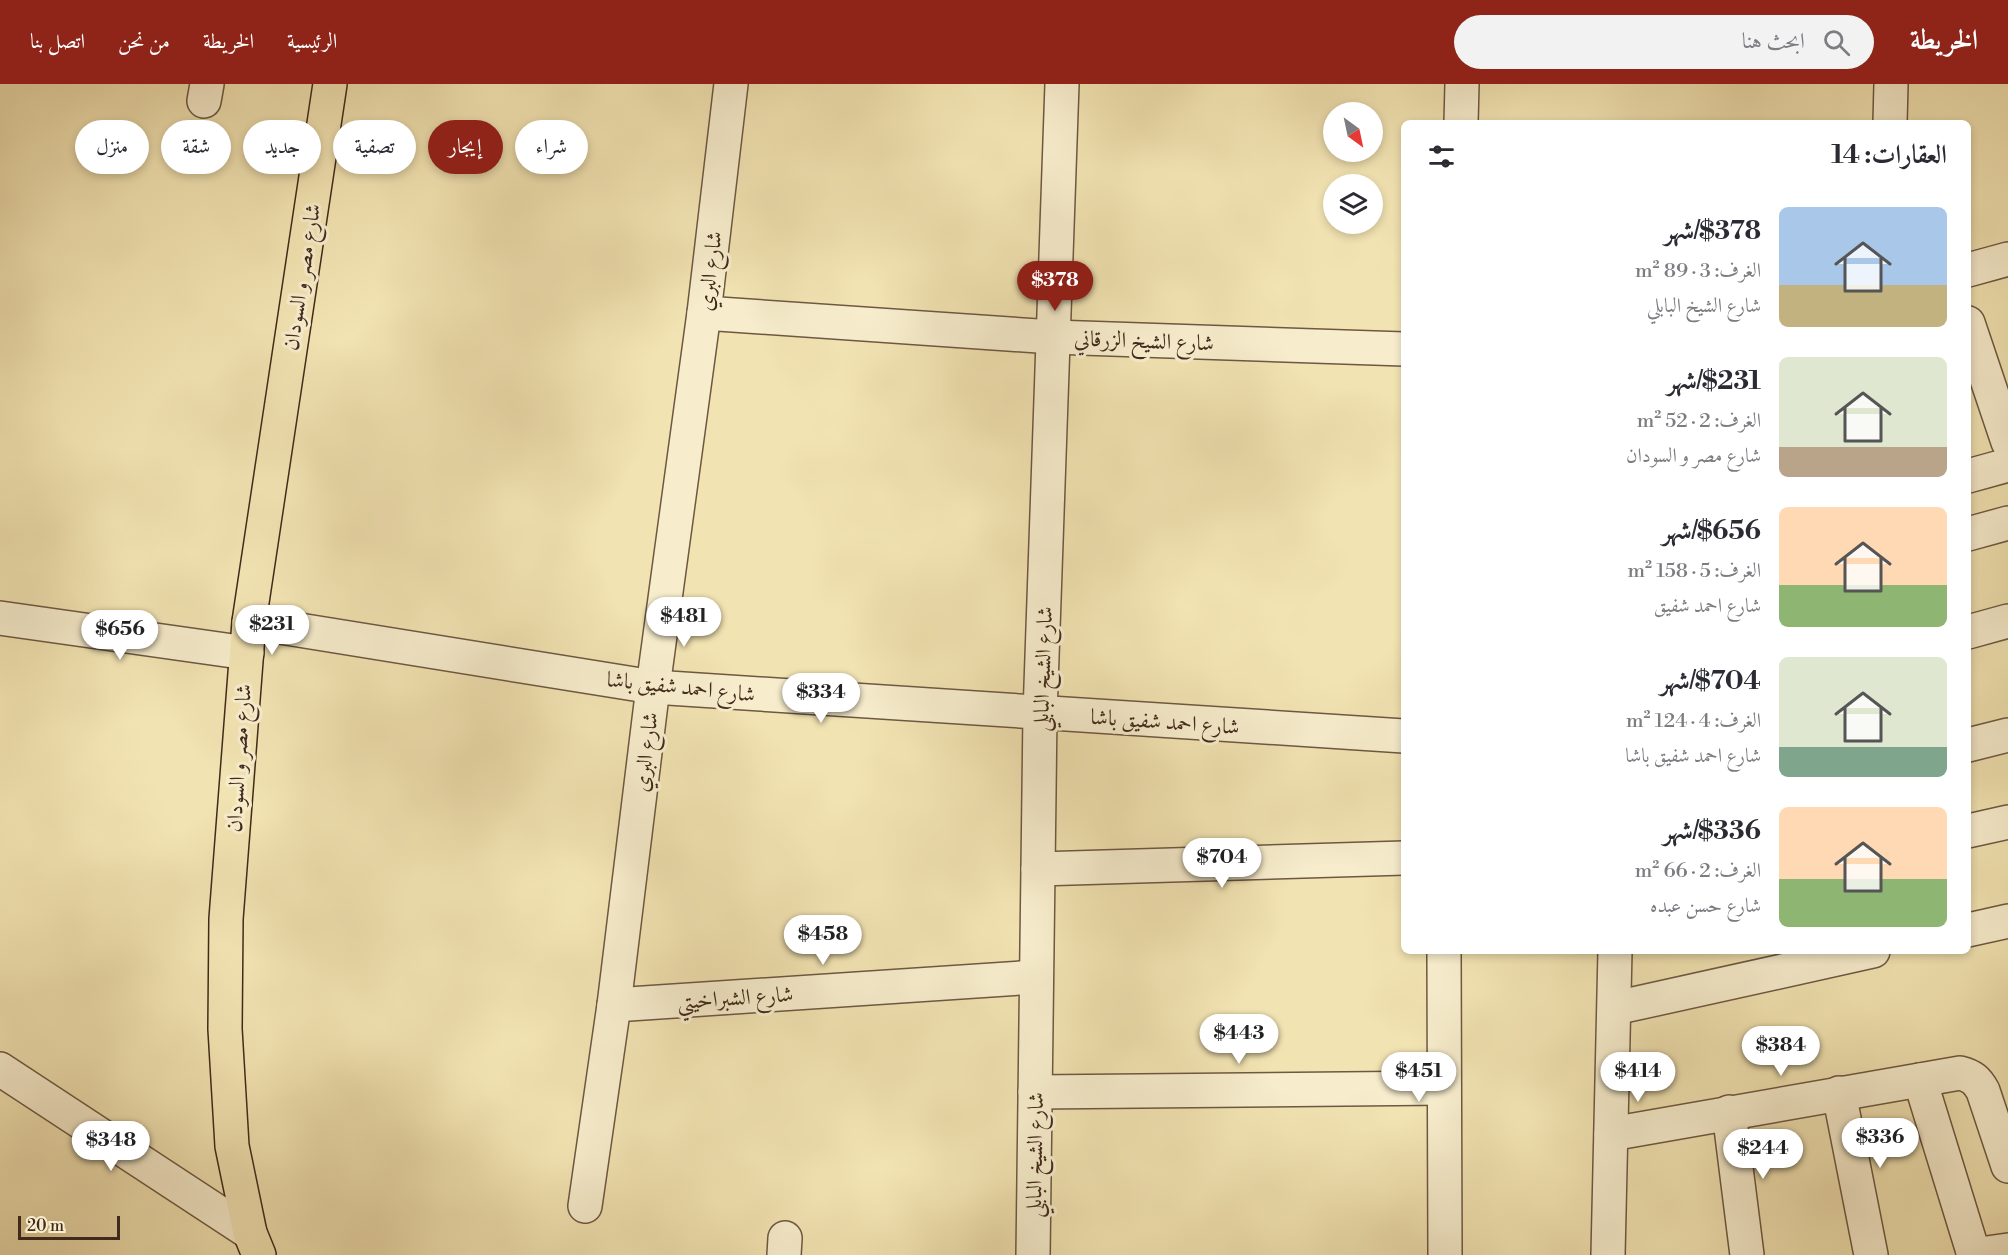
<!DOCTYPE html>
<html lang="ar">
<head>
<meta charset="utf-8">
<style>
	:root { --surface:#fff; --page:#f2f2f3; --text:#2b2b33; --muted:#7c7c81; --accent:#8f2418 }
	body { margin:0; font-family:"Libre Bodoni",Amiri,serif; background:var(--page); color:var(--text); direction:rtl; height:100vh; display:flex; flex-direction:column; font-size:22px; white-space:nowrap }
	* { box-sizing:border-box; margin:0 }
	p { font-size:20px; color:var(--muted) }
	.icon { flex:none; width:33px; height:33px; fill:none; stroke:currentColor; stroke-width:2; stroke-linecap:round; stroke-linejoin:round }
	.map { position:relative; flex:1; overflow:hidden; direction:ltr }
	.panel { position:absolute; left:1401px; top:36px; width:570px; height:834px; display:flex; flex-direction:column; background:var(--surface); border-radius:9px; box-shadow:0 3px 9px #0003; direction:rtl }
	.panel>* { flex:none }
	.hud { position:absolute; left:18px; top:36px; width:570px; height:54px; direction:rtl; display:flex; gap:12px }
	.needle { width:39px; rotate:147deg }
	.buttons { position:absolute; left:1323px; top:18px; display:grid; gap:12px }
	.buttons a { display:grid; place-items:center; width:60px; height:60px; border-radius:50%; background:var(--surface); box-shadow:0 3px 9px #0003; font-size:30px }
	.scale { position:absolute; left:18px; bottom:15px; width:102px; box-sizing:border-box; padding-left:6px; border:3px solid #412a1c; border-top:0; font-size:16px; line-height:21px; white-space:nowrap; color:#412a1c; -webkit-text-stroke:4px #f7edcd; paint-order:stroke }
	.price { position:absolute; translate:-50% -51px; padding:0 14px; border-radius:21px; background:#fff; color:#222; font-size:20px; line-height:39px; filter:drop-shadow(0 2px 3px #0008) }
	.price::after { content:''; position:absolute; left:50%; top:36px; width:18px; height:14px; margin-left:-9px; background:inherit; clip-path:polygon(0 0,100% 0,50% 100%) }
	.price.on { background:var(--accent); color:#fff }
	ul { padding:0; list-style:none }
	li { display:flex; align-items:center; gap:18px; height:150px; padding:0 24px }
	li span { display:grid; place-items:center; flex:none; width:168px; height:120px; border-radius:9px; color:#555 }
	li>.icon { margin-inline-start:auto }
	span .icon { width:72px; height:72px; fill:#fffc; stroke-width:1 }
	li b { font-size:26px }
	h2 { display:flex; justify-content:space-between; align-items:center; height:72px; padding:0 24px; font-size:26px }
	.tag { padding:0 21px; border-radius:27px; background:var(--surface); box-shadow:0 3px 9px #0003; font-size:21px; line-height:54px }
	.tag.on { background:var(--accent); color:#fff }
	header { display:flex; align-items:center; gap:36px; box-sizing:border-box; height:84px; padding:0 30px; background:var(--accent); color:#fff }
	header strong { font-size:28px }
	nav { display:flex; gap:33px; margin-inline-start:auto; font-size:21px }
	.search { width:420px; height:54px; background:var(--page); display:flex; align-items:center; gap:15px; box-sizing:border-box; padding:0 21px; border-radius:33px; color:var(--muted); font-size:22px }
	.map>svg:first-child { display:block }
</style>
</head>
<body>
<header>
<strong>الخريطة</strong>
<div class="search"><svg class="icon" aria-label="search" viewBox="0 0 24 24"><circle cx="10" cy="10" r="6"/><path d="M15 15l6 6"/></svg>ابحث هنا</div>
<nav><a>الرئيسية</a><a>الخريطة</a><a>من نحن</a><a>اتصل بنا</a></nav>
</header>
<div class="map">
<svg width="2008" height="1171" viewBox="0 0 2008 1171">
	<rect width="100%" height="100%" fill="#f2e3b2"/>
	<filter id="stains"><feTurbulence type="fractalNoise" baseFrequency=".00333" numOctaves="4"/><feColorMatrix values="0 0 0 0 .2 0 0 0 0 .09 0 0 0 0 .02 0 0 0 .5 -.17"/></filter>
	<radialGradient id="worn" r=".72"><stop offset=".6" stop-color="#630" stop-opacity="0"/><stop offset="1" stop-color="#630" stop-opacity=".3"/></radialGradient>
	<g fill="none" stroke-linecap="round" stroke-linejoin="round">
		<g stroke="#6d5842" stroke-width="36">
			<g id="minor">
				<path d="M204,17L207,0"/>
				<path d="M1461,39L1462,0"/>
				<path d="M1890,39L1891,0"/>
				<path d="M1968,186L2008,175"/>
				<path d="M704,229L1053,253L1404,265"/>
				<path d="M1968,239L2008,358"/>
				<path d="M1968,392L2008,381"/>
				<path d="M1968,450L2008,439"/>
				<path d="M0,534L247,569"/>
				<path d="M249,538L653,603L1404,652"/>
				<path d="M1968,548L2008,537"/>
				<path d="M1968,661L2008,651"/>
				<path d="M1968,747L2008,738"/>
				<path d="M1038,785L1404,774"/>
				<path d="M1968,846L2008,837"/>
				<path d="M1444,867L1445,1171"/>
				<path d="M614,921L1036,893"/>
				<path d="M1615,924L1873,867"/>
				<path d="M0,985L250,1149"/>
				<path d="M1920,996L1974,1171"/>
				<path d="M1035,1008L1444,1004"/>
				<path d="M1839,1009L1871,1171"/>
				<path d="M1729,1028L1747,1171"/>
				<path d="M1611,1050L1960,989C1972,992 1977,996 1983,1007L2008,1082"/>
				<path d="M585,1122L614,921L653,603L704,229L731,0"/>
				<path d="M784,1171L785,1154"/>
				<path d="M1033,1171L1040,630L1062,0"/>
				<path d="M1608,1171L1615,867"/>
				<path d="M1973,1171L2008,1166"/>
			</g>
		</g>
		<g stroke="#412a1c" stroke-width="36">
			<path id="major" d="M259,1171L250,1149L232,1062L225,945L226,835L249,538L330,0"/>
		</g>
		<use href="#minor" stroke="#f7edcd" stroke-width="33"/>
		<use href="#major" stroke="#f2e3b2" stroke-width="33"/>
	</g>
	<g text-anchor="middle" stroke-width="6" stroke-linejoin="round" paint-order="stroke">
		<g font-size="22" fill="#412a1c" stroke="#f7edcd">
			<text transform="translate(709 187) rotate(-83)" y="8">شارع البري</text>
			<text transform="translate(301 193) rotate(-81)" y="8">شارع مصر و السودان</text>
			<text transform="translate(1144 256) rotate(2)" y="8">شارع الشيخ الزرقاني</text>
			<text transform="translate(1042 585) rotate(-88)" y="8">شارع الشيخ البابلي</text>
			<text transform="translate(681 602) rotate(6)" y="8">شارع احمد شفيق باشا</text>
			<text transform="translate(1165 637) rotate(4)" y="8">شارع احمد شفيق باشا</text>
			<text transform="translate(645 668) rotate(-83)" y="8">شارع البري</text>
			<text transform="translate(238 674) rotate(-86)" y="8">شارع مصر و السودان</text>
			<text transform="translate(735 913) rotate(-4)" y="8">شارع الشبراخيتي</text>
			<text transform="translate(1034 1071) rotate(-89)" y="8">شارع الشيخ البابلي</text>
		</g>
	</g>
	<rect width="100%" height="100%" filter="url(#stains)"/>
	<rect width="100%" height="100%" fill="url(#worn)"/>
</svg>
<div class="buttons">
<a><svg class="needle" viewBox="-14 -14 28 28"><path d="M0-13l5 13h-10z" fill="#e53935"/><path d="M0 13l5-13h-10z" fill="#7c7c81"/></svg></a>
<a><svg class="icon" aria-label="layers" viewBox="0 0 24 24"><path d="M12 4l9 5-9 5-9-5zM3 14l9 5 9-5"/></svg></a>
</div>
<div class="scale">20 m</div>
<b class="price on" style="left:1055px;top:228px">$378</b>
<b class="price" style="left:684px;top:564px">$481</b>
<b class="price" style="left:272px;top:572px">$231</b>
<b class="price" style="left:120px;top:577px">$656</b>
<b class="price" style="left:821px;top:640px">$334</b>
<b class="price" style="left:1222px;top:805px">$704</b>
<b class="price" style="left:823px;top:882px">$458</b>
<b class="price" style="left:1239px;top:981px">$443</b>
<b class="price" style="left:1781px;top:993px">$384</b>
<b class="price" style="left:1419px;top:1019px">$451</b>
<b class="price" style="left:1638px;top:1019px">$414</b>
<b class="price" style="left:1880px;top:1085px">$336</b>
<b class="price" style="left:111px;top:1088px">$348</b>
<b class="price" style="left:1763px;top:1096px">$244</b>
<div class="hud">
<a class="tag">شراء</a>
<a class="tag on">إيجار</a>
<a class="tag">تصفية</a>
<a class="tag">جديد</a>
<a class="tag">شقة</a>
<a class="tag">منزل</a>
</div>
<section class="panel">
<h2>العقارات: 14<svg class="icon" aria-label="filters" viewBox="0 0 24 24"><path d="M4 7h16M4 17h16"/><circle cx="9" cy="7" r="2"/><circle cx="15" cy="17" r="2"/></svg></h2>
<ul>
<li><span style="background:linear-gradient(#a9c7e8 65%,#c2b280 0)"><svg class="icon" aria-label="home" viewBox="0 0 24 24"><path d="M3 11l9-7 9 7M6 9v11h12V9"/></svg></span><div><b>$378/شهر</b><p>الغرف: 3 · 89 m²</p><p>شارع الشيخ البابلي</p></div></li>
<li><span style="background:linear-gradient(#dfe7d0 75%,#b9a48a 0)"><svg class="icon" aria-label="home" viewBox="0 0 24 24"><path d="M3 11l9-7 9 7M6 9v11h12V9"/></svg></span><div><b>$231/شهر</b><p>الغرف: 2 · 52 m²</p><p>شارع مصر و السودان</p></div></li>
<li><span style="background:linear-gradient(#ffd9b3 65%,#8fb573 0)"><svg class="icon" aria-label="home" viewBox="0 0 24 24"><path d="M3 11l9-7 9 7M6 9v11h12V9"/></svg></span><div><b>$656/شهر</b><p>الغرف: 5 · 158 m²</p><p>شارع احمد شفيق</p></div></li>
<li><span style="background:linear-gradient(#dfe7d0 75%,#7fa58c 0)"><svg class="icon" aria-label="home" viewBox="0 0 24 24"><path d="M3 11l9-7 9 7M6 9v11h12V9"/></svg></span><div><b>$704/شهر</b><p>الغرف: 4 · 124 m²</p><p>شارع احمد شفيق باشا</p></div></li>
<li><span style="background:linear-gradient(#ffd9b3 60%,#8fb573 0)"><svg class="icon" aria-label="home" viewBox="0 0 24 24"><path d="M3 11l9-7 9 7M6 9v11h12V9"/></svg></span><div><b>$336/شهر</b><p>الغرف: 2 · 66 m²</p><p>شارع حسن عبده</p></div></li>
</ul>
</section>
</div>
</body>
</html>
